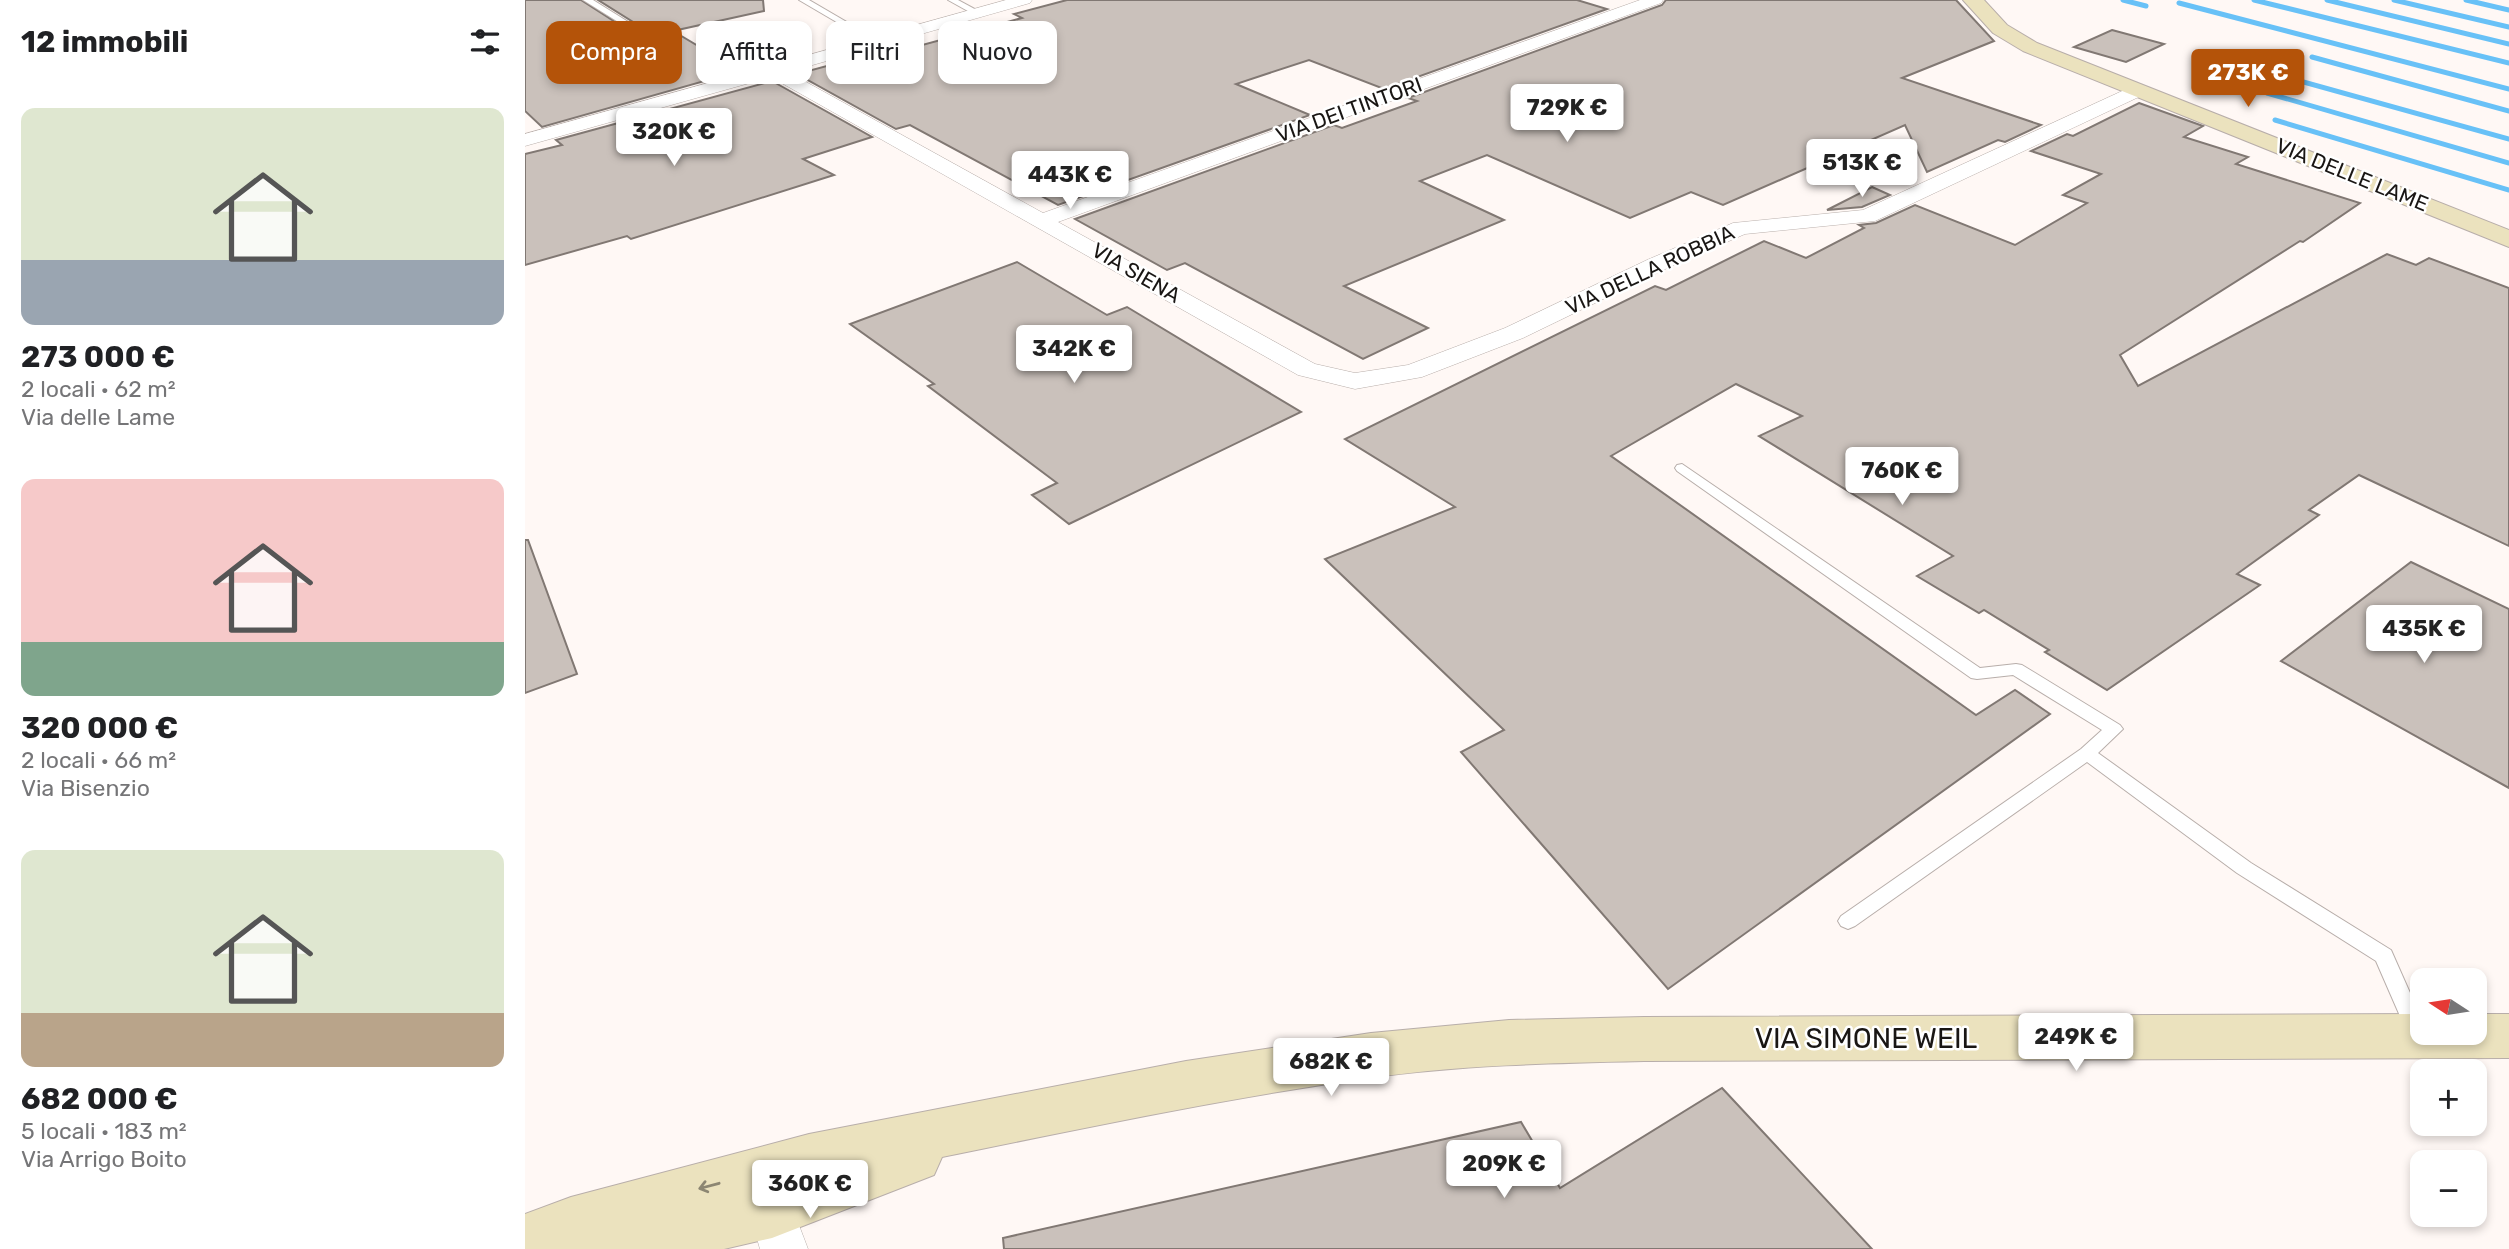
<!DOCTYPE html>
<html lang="it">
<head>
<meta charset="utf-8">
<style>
	:root { --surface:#fff; --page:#f6f6f6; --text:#202124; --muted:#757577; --accent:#b45309 }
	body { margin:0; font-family:Rubik,sans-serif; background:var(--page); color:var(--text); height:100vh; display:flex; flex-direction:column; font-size:26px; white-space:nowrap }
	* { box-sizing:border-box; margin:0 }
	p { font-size:23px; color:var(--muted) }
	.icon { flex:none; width:38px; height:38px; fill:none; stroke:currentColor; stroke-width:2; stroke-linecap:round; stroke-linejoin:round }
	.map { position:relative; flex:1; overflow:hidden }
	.sheet { display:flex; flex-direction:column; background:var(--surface); width:525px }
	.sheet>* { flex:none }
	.hud { position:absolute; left:21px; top:21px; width:665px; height:63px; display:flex; gap:14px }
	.needle { width:46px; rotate:282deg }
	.controls { position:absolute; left:1885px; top:968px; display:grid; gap:14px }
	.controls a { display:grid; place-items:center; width:77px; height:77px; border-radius:14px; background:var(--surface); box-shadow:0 4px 10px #0003; font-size:35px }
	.price { position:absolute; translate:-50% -60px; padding:0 16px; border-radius:7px; background:#fff; color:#222; font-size:23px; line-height:46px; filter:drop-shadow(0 2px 4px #0008) }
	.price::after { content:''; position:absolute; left:50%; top:42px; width:21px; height:16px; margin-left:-10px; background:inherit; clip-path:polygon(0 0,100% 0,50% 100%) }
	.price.active { background:var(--accent); color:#fff }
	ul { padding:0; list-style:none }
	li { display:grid; align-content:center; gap:14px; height:371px; padding:0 21px }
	li span { display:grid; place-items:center; height:217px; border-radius:14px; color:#555 }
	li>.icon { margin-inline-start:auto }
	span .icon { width:126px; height:126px; fill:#fffc; stroke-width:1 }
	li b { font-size:30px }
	h2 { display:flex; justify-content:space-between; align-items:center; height:84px; padding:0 21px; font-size:30px }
	.chip { padding:0 24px; border-radius:14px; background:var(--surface); box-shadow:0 4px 10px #0003; font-size:24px; line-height:63px }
	.chip.active { background:var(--accent); color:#fff }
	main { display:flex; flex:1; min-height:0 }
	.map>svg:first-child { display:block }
</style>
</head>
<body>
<main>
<section class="sheet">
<h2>12 immobili<svg class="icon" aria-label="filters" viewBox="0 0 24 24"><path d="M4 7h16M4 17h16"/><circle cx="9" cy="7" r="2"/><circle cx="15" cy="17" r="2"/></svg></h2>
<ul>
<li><span style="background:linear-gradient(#dfe7d0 70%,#9aa5b1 0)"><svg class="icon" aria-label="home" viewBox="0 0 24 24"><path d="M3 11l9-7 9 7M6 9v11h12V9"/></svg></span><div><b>273 000 €</b><p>2 locali · 62 m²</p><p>Via delle Lame</p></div></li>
<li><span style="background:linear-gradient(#f6c9c9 75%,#7fa58c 0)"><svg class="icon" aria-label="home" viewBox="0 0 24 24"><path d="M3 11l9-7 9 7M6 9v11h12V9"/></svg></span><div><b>320 000 €</b><p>2 locali · 66 m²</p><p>Via Bisenzio</p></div></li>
<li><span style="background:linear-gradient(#dfe7d0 75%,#b9a48a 0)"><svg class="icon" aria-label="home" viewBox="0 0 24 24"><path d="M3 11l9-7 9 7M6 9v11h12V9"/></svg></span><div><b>682 000 €</b><p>5 locali · 183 m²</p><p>Via Arrigo Boito</p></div></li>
</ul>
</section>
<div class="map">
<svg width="1984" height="1249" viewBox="0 0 1984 1249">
	<rect width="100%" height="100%" fill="#fff8f5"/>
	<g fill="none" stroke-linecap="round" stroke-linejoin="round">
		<g stroke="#68c1f7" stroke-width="5">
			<path d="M1598,0L1621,6"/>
			<path d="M1729,0L1984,63"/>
			<path d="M1802,0L1984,44"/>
			<path d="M1869,0L1984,27"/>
			<path d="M1941,0L1984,10"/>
			<path d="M1654,3L1984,89"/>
			<path d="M1787,57L1984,111"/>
			<path d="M1750,74L1984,139"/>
			<path d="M1742,93L1984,163"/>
			<path d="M1750,120L1984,190"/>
		</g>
	</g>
	<g fill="#cac1bb" stroke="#817873" stroke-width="2">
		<path d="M0,0H56L123,43L132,37L73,0H238L239,11L148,31L215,71L17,127L0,111Z"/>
		<path d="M542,0H1052L1082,9L859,89L784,60L711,84L785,115L533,205L385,125L371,129L272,74L372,47L379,50L497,18L489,14Z"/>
		<path d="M1141,0H1431L1469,41L1377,78L1516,125L1480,142L1473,140L1402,172L1380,125L1198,205L1166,192L1105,218L962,155L895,181L979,220L819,286L903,328L838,359L660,263L642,270L550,219L809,125L817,128L892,101L883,98L1137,5Z"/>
		<path d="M1587,30L1639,44L1601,62L1549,47Z"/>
		<path d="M247,81L347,137L278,159L309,175L106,239L102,236L0,265V154L37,145L31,140Z"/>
		<path d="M1614,103L1678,126L1659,137L1723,157L1711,164L1835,203L1778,242L1775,241L1595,355L1613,386L1862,254L1891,265L1904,258L1984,288V546L1834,475L1784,510L1794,515L1712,574L1735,585L1582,690L1520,652L1524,650L1459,610L1454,613L1392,576L1428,556L1234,436L1277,416L1211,384L1086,456L1451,715L1490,690L1525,714L1143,989L936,752L979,730L800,559L930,507L820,439L1130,286L1141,290L1239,241L1281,258L1339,228L1334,225L1351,223L1390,205L1490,245L1562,203L1538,195L1576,174L1506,151L1542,134L1548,136Z"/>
		<path d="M1347,187L1365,195L1337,207L1302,210Z"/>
		<path d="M492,262L582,315L602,307L776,412L544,524L507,495L532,483L403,386L409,384L325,324Z"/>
		<path d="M0,540H3L52,674L0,693Z"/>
		<path d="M1886,562L1984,609V788L1756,661Z"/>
		<path d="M1197,1088L1347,1249H479L478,1238L996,1122L1035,1188Z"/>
	</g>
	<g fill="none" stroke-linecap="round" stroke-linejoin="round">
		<g stroke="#b8aeaa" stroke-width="2">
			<g id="lane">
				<path d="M58,0H68L129,38L122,40Z"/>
				<path d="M274,0H284L356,42L349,44Z"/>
				<path d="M423,0H433L457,13L450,15Z"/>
				<path d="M1157,464L1455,668L1491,664L1497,665L1595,725L1598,729L1573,753L1726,863L1866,950L1897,1020V1032L1902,1033L1899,1039L1892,1042L1885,1039L1851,961L1712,873L1562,762L1330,926L1323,929L1316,926L1313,921L1316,916L1556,749L1577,730L1488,675L1452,679L1446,678L1152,471L1150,468L1152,465Z"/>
			</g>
		</g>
		<g stroke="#b8aeaa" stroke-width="1">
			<g id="street">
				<path d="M481,0H507L505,3L263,72L518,213L1115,0H1138L1136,3L533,222L790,364L830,373L883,365L980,328L1122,260L1208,223L1338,210L1608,86H1620L1623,90L1620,94L1350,221L1220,234L1138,270L998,338L897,377L830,389L773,375L246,77L0,146V134Z"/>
				<path d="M247,1189L263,1196L283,1249H235L224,1211L231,1196Z"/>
			</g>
		</g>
		<g stroke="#b8aeaa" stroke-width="2">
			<g id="secondary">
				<path d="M1438,0H1459L1482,25L1512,43L1984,230V247L1498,51L1468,33Z"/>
				<path d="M1897,1014V1032H1950V1014H1984V1058L1119,1061C1027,1063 935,1065 844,1078C701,1098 559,1128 417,1157L409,1175L247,1238L199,1249H0V1214L46,1197L284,1134L661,1061L846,1033L984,1020L1119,1017Z"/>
			</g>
		</g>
		<use href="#lane" fill="#fff" fill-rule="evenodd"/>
		<use href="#street" fill="#fff" fill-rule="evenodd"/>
		<use href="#secondary" fill="#ebe2be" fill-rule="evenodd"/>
	</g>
	<defs><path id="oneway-shaft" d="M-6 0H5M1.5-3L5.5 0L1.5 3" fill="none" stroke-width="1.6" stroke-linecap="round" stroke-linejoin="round" transform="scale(1.75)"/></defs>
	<use stroke="#8c8672" href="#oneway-shaft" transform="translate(184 1186) rotate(165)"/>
	<g text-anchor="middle" stroke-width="5" stroke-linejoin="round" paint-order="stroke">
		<g font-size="21" fill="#191614" stroke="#fff">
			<text transform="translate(824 110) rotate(-20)" y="7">VIA DEI TINTORI</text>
			<text transform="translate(1827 175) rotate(22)" y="7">VIA DELLE LAME</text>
			<text transform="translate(1125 270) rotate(-25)" y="7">VIA DELLA ROBBIA</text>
			<text transform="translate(611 273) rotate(30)" y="7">VIA SIENA</text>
		</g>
		<g font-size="28" fill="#191614" stroke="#fff">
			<text x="1341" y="1048">VIA SIMONE WEIL</text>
		</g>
	</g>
</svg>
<div class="controls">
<a><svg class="needle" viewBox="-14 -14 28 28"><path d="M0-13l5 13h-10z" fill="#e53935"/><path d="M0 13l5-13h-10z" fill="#757577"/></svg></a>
<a>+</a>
<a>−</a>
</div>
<b class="price active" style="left:1723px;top:109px">273K €</b>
<b class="price" style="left:1042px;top:144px">729K €</b>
<b class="price" style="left:149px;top:168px">320K €</b>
<b class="price" style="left:1337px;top:199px">513K €</b>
<b class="price" style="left:545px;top:211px">443K €</b>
<b class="price" style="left:549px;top:385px">342K €</b>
<b class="price" style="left:1377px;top:507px">760K €</b>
<b class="price" style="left:1899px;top:665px">435K €</b>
<b class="price" style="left:1551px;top:1073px">249K €</b>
<b class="price" style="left:806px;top:1098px">682K €</b>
<b class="price" style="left:979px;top:1200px">209K €</b>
<b class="price" style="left:285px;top:1220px">360K €</b>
<div class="hud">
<a class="chip active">Compra</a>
<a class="chip">Affitta</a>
<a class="chip">Filtri</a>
<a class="chip">Nuovo</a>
</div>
</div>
</main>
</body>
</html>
